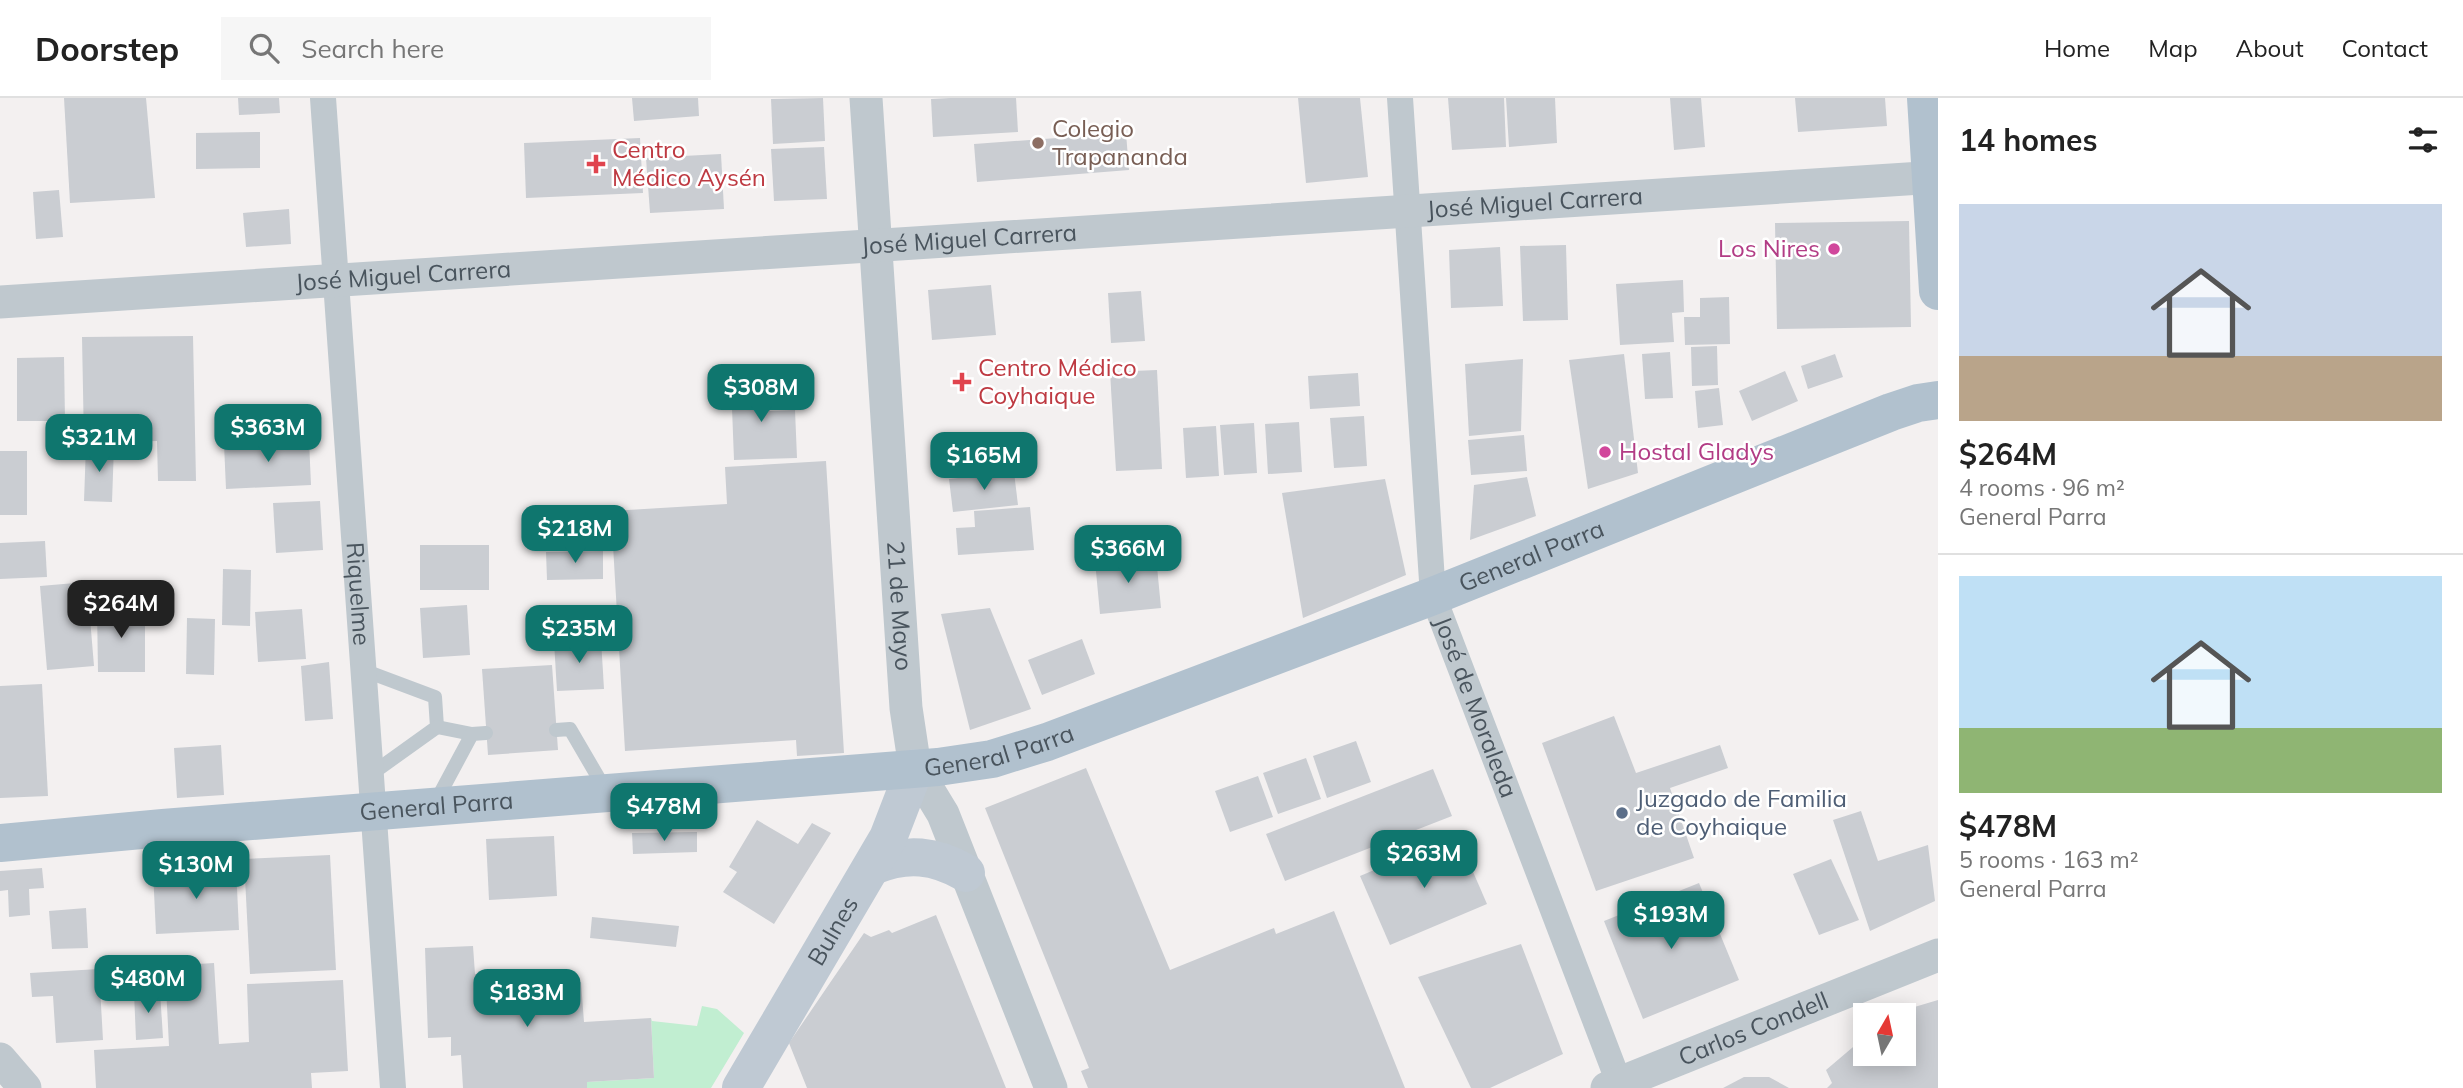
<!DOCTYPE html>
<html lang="en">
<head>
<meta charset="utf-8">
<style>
	:root { --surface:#fff; --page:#f6f6f6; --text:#222; --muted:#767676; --line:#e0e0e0; --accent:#0f766e }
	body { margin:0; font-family:Mulish,sans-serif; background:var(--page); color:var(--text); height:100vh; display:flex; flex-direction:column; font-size:26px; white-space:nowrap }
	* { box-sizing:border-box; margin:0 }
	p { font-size:23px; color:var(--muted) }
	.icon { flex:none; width:38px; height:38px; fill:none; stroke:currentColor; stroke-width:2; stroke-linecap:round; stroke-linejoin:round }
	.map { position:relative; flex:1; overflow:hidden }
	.drawer { display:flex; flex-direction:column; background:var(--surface); width:525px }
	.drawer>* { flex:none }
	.needle { width:46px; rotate:9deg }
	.tools { position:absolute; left:1853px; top:905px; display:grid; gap:14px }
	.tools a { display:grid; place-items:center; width:63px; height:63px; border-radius:0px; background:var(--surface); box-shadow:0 4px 18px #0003; font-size:35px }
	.price { position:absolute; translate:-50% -60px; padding:0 16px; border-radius:14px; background:var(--accent); color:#fff; font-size:23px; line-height:46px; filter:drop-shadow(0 2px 4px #0008) }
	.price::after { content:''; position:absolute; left:50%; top:42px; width:21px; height:16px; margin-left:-10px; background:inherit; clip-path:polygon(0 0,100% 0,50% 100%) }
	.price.active { background:#222; color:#fff }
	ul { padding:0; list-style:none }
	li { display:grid; align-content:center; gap:14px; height:371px; padding:0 21px }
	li+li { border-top:2px solid var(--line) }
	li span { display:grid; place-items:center; height:217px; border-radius:0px; color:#555 }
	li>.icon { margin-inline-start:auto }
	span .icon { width:126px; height:126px; fill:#fffc; stroke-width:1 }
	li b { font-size:30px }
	h2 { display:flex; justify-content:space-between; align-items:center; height:84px; padding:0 21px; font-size:30px }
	header { display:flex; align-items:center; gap:42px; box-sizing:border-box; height:98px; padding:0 35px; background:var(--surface); border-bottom:2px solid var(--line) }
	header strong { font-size:33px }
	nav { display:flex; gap:38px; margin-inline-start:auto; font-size:24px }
	.search { width:490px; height:63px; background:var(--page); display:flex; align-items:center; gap:18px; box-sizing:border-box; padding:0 24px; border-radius:0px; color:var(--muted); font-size:26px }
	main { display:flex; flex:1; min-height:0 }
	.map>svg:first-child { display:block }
</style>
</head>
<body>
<header>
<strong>Doorstep</strong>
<div class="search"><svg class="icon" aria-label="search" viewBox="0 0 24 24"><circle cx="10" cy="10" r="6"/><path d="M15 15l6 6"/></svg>Search here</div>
<nav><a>Home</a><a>Map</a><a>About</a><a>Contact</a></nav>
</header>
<main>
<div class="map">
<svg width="1938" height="990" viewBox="0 0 1938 990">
	<rect width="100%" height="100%" fill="#f3f0f0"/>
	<path fill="#c1eed1" d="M702,908L717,911L744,935L711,990H587V984L654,980L651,920L652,923L697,928Z"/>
	<g fill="#cacdd2">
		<path d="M64,0H146L155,100L70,105Z"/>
		<path d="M238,0H279L280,15L239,17Z"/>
		<path d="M632,0H698L699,18L634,23Z"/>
		<path d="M823,0L825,43L773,46L771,1Z"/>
		<path d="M950,0H1016L1018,34L933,39L931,1Z"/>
		<path d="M1298,0H1360L1368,79L1306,85Z"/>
		<path d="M1448,0H1504L1506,49L1452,52Z"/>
		<path d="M1506,0H1555L1557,45L1509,49Z"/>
		<path d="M1670,0H1701L1705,49L1674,52Z"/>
		<path d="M1795,0H1885L1887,28L1798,34Z"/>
		<path d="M260,34V70L196,71V35Z"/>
		<path d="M1126,35L1129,72L977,84L974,46Z"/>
		<path d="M640,40L643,95L526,100L524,45Z"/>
		<path d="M824,49L827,101L774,103L771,51Z"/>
		<path d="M721,56L724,111L650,115L646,60Z"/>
		<path d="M59,92L63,139L36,141L33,94Z"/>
		<path d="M289,111L291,146L246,149L243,115Z"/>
		<path d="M1909,123L1911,229L1777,231L1775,125Z"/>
		<path d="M1566,147L1568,222L1523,223L1520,148Z"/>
		<path d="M1500,149L1503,208L1451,210L1449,152Z"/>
		<path d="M1683,182L1684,214L1672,215L1674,244L1620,247L1616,186Z"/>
		<path d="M991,187L996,237L932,242L928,192Z"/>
		<path d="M1141,193L1145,243L1111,245L1108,195Z"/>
		<path d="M1729,199L1730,246L1685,247L1684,219H1700V200Z"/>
		<path d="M193,238L196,383H158L157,343L84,345L82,239Z"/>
		<path d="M1717,248L1718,287L1692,288L1691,249Z"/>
		<path d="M1670,254L1673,300L1645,301L1642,256Z"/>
		<path d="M1624,256L1638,375L1588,391L1569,262Z"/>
		<path d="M1835,256L1843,279L1808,291L1801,268Z"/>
		<path d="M64,259L65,323H17V260Z"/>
		<path d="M1523,261L1521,333L1469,338L1465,266Z"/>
		<path d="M1157,272L1162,371L1116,373L1110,274Z"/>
		<path d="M1785,273L1798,303L1752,323L1739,293Z"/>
		<path d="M1358,275L1360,308L1310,311L1308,278Z"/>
		<path d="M769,282L770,313L795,312L797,360L734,362L731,284Z"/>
		<path d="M1719,290L1723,327L1698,330L1695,293Z"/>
		<path d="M1364,318L1367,368L1334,370L1330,320Z"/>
		<path d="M1299,324L1302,374L1268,376L1265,326Z"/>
		<path d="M1254,325L1257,375L1224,377L1220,327Z"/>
		<path d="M1216,328L1219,378L1186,380L1183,330Z"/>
		<path d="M1524,337L1527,373L1471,377L1468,342Z"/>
		<path d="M309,342L311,387L226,391L224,346Z"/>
		<path d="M86,347L114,348L112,404L84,403Z"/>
		<rect x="0" y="353" width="27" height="64"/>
		<path d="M826,363L844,655L797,658L796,642L625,653L611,413L727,406L725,369Z"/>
		<path d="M1014,374L1018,407L953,414L949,381Z"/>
		<path d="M1527,379L1536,418L1470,442L1474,387Z"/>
		<path d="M1385,381L1406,477L1303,520L1282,395Z"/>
		<path d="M320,403L323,452L276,455L273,405Z"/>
		<path d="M1030,409L1034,452L958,457L956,430L975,429L974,413Z"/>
		<path d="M45,443L47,479L0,481V445Z"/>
		<rect x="420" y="447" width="69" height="45"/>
		<path d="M603,453V481L547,482L546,454Z"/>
		<path d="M1156,458L1161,510L1100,516L1095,463Z"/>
		<path d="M223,471L251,472L250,528L222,527Z"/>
		<path d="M87,484L94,568L47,572L40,488Z"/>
		<path d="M467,507L470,557L423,560L420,510Z"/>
		<path d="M145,510V574H98L97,511Z"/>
		<path d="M990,510L1031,611L970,632L941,516Z"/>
		<path d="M302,511L306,561L258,564L255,514Z"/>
		<path d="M187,520L215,521L214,577L186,576Z"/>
		<path d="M601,541L604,591L557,593L554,544Z"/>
		<path d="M1082,541L1095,576L1042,597L1028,562Z"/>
		<path d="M329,564L333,621L305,623L301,568Z"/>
		<path d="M552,567L558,652L488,657L482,571Z"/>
		<path d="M42,586L48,698L0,700V588Z"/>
		<path d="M1614,618L1636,675L1720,647L1728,670L1670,690L1694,760L1596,793L1542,645Z"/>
		<path d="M1356,643L1371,684L1327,700L1313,658Z"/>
		<path d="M221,647L224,697L177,700L174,650Z"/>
		<path d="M1306,660L1321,701L1278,716L1263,675Z"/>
		<path d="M1086,670L1170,872L1274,830L1276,836L1334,813L1405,990H1088L1081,973L1089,970L985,710Z"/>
		<path d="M1433,671L1452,718L1285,783L1266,736Z"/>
		<path d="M1258,678L1273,719L1230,734L1215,693Z"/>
		<path d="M1861,713L1878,763L1928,747L1935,803L1870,833L1833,722Z"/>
		<path d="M757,722L798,746L812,725L831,735L774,826L723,794L737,774L729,769Z"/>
		<path d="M697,734V754L633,756L632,735Z"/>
		<path d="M1457,737L1487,806L1390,847L1360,778Z"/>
		<path d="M554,738L557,798L489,802L486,741Z"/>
		<path d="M330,757L336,872L250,876L244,761Z"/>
		<path d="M1831,761L1859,822L1819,837L1793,776Z"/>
		<path d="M236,769L239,832L156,836L153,773Z"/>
		<path d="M42,770L44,790L29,791L30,817L9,819L8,792L0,793V773Z"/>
		<path d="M1699,785L1739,882L1643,921L1604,823Z"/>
		<path d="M86,810L88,850L52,851L49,813Z"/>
		<path d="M936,817L1006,990H807L789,945L864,835L871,839L889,832L892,835Z"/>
		<path d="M592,819L679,828L676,849L590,840Z"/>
		<path d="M1521,846L1563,956L1490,990H1471L1418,879Z"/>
		<path d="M473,848L475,876L542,874V886L581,884L584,924L651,920L654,980L587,984V990H463L461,957L451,958V939L428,940L425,850Z"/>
		<path d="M214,865L219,946L249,944L247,886L343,882L348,973L311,975L312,990H96L94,952L169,948L165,868Z"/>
		<path d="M99,871L103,942L56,945L53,898L32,899L30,875Z"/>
		<path d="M160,893L163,940L136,942L134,894Z"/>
		<path d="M1938,902V990H1827L1832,985L1826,972L1866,938V956H1904V917L1891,916Z"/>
		<path d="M1744,979H1769L1789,990H1723Z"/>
	</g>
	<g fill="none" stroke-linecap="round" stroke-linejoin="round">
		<g stroke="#bfc8ce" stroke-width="14">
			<path d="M363,572L435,599L437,629L370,677"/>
			<path d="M437,629L472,636"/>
			<path d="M556,632L570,631L605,691"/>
			<path d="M435,705L472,636L486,635"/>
		</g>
		<g stroke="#bfc8ce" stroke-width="26">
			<path id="s1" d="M323,0L393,990"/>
			<path id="s2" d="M1400,0L1433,498L1621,990"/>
		</g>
		<g stroke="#bfc8ce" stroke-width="33">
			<path id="s3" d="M866,0L906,610L915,670L943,716L1051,990"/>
			<path id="s4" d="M0,204L1938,79"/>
			<path d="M0,961L25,990"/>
			<path id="s5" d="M1607,990L1938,857"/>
		</g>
		<g stroke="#bfc9d3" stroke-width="38">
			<path d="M873,768C907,754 935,757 966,775"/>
			<path id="s6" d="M741,990L888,740L915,670"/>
		</g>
		<g stroke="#b1c1ce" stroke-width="38">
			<path d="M1926,0L1938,193"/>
			<path id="s7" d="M0,745L163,730L938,669L992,661L1047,644L1433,498L1891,314L1918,305L1938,302"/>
		</g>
	</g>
	<circle fill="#8d6e63" stroke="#fff" stroke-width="2.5" cx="1038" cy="45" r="7"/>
	<g fill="#e0444e" stroke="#fff" stroke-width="2.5">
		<path d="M592.5 55.5h7v7h7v7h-7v7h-7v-7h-7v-7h7z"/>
		<path d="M958.5 273.5h7v7h7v7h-7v7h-7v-7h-7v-7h7z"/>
	</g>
	<g fill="#d1479c" stroke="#fff" stroke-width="2.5">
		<circle cx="1834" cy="151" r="7"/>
		<circle cx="1605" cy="354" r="7"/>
	</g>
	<circle fill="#5c6f8a" stroke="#fff" stroke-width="2.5" cx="1622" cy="715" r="7"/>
	<g text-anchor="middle" stroke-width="5" stroke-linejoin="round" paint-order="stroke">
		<g font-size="24" fill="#785e54" stroke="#fff" text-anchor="start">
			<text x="1052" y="39">Colegio<tspan x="1052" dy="28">Trapananda</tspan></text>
		</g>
		<g font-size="24" fill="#be3a42" stroke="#fff" text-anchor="start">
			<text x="612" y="60">Centro<tspan x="612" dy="28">Médico Aysén</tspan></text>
			<text x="978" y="278">Centro Médico<tspan x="978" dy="28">Coyhaique</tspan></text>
		</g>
		<g font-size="24" fill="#49545d" stroke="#fff">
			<text dy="8" stroke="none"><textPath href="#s4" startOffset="1538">José Miguel Carrera</textPath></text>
			<text dy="8" stroke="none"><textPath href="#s4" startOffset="971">José Miguel Carrera</textPath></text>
			<text dy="8" stroke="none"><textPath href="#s4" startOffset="404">José Miguel Carrera</textPath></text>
			<text dy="8" stroke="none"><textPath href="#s7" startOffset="1572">General Parra</textPath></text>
			<text dy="8" stroke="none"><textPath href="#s1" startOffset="497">Riquelme</textPath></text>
			<text dy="8" stroke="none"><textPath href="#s3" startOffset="509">21 de Mayo</textPath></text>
			<text dy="8" stroke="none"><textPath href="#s2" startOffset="618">José de Moraleda</textPath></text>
			<text dy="8" stroke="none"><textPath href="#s7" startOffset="1004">General Parra</textPath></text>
			<text dy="8" stroke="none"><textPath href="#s7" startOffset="438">General Parra</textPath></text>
			<text dy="8" stroke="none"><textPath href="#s6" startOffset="182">Bulnes</textPath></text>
			<text dy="8" stroke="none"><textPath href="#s5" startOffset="158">Carlos Condell</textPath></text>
		</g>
		<g font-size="24" fill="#b23c85" stroke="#fff" text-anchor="end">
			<text x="1820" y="159">Los Nires</text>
			<text x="1619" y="362" text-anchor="start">Hostal Gladys</text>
		</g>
		<g font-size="24" fill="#4e5e75" stroke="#fff" text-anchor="start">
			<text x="1636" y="709">Juzgado de Familia<tspan x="1636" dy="28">de Coyhaique</tspan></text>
		</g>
	</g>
</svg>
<div class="tools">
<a><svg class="needle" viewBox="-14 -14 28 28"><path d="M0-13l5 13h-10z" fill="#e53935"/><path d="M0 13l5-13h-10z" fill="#767676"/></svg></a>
</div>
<b class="price" style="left:761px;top:326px">$308M</b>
<b class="price" style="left:268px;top:366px">$363M</b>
<b class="price" style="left:99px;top:376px">$321M</b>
<b class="price" style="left:984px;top:394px">$165M</b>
<b class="price" style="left:575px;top:467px">$218M</b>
<b class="price" style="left:1128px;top:487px">$366M</b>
<b class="price active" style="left:121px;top:542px">$264M</b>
<b class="price" style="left:579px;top:567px">$235M</b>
<b class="price" style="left:664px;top:745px">$478M</b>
<b class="price" style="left:1424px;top:792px">$263M</b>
<b class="price" style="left:196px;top:803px">$130M</b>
<b class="price" style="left:1671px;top:853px">$193M</b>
<b class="price" style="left:148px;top:917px">$480M</b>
<b class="price" style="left:527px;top:931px">$183M</b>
</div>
<section class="drawer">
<h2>14 homes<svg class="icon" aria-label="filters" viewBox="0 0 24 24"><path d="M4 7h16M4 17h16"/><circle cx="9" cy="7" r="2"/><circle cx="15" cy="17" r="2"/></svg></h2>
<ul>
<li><span style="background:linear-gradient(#c9d6e8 70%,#b9a48a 0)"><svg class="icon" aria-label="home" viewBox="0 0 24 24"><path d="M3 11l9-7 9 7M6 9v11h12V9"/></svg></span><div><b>$264M</b><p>4 rooms · 96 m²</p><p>General Parra</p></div></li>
<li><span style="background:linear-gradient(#bfe0f5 70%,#8fb573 0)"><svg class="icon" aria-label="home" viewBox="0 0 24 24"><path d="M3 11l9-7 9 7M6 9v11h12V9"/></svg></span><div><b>$478M</b><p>5 rooms · 163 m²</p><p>General Parra</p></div></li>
</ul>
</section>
</main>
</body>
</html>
